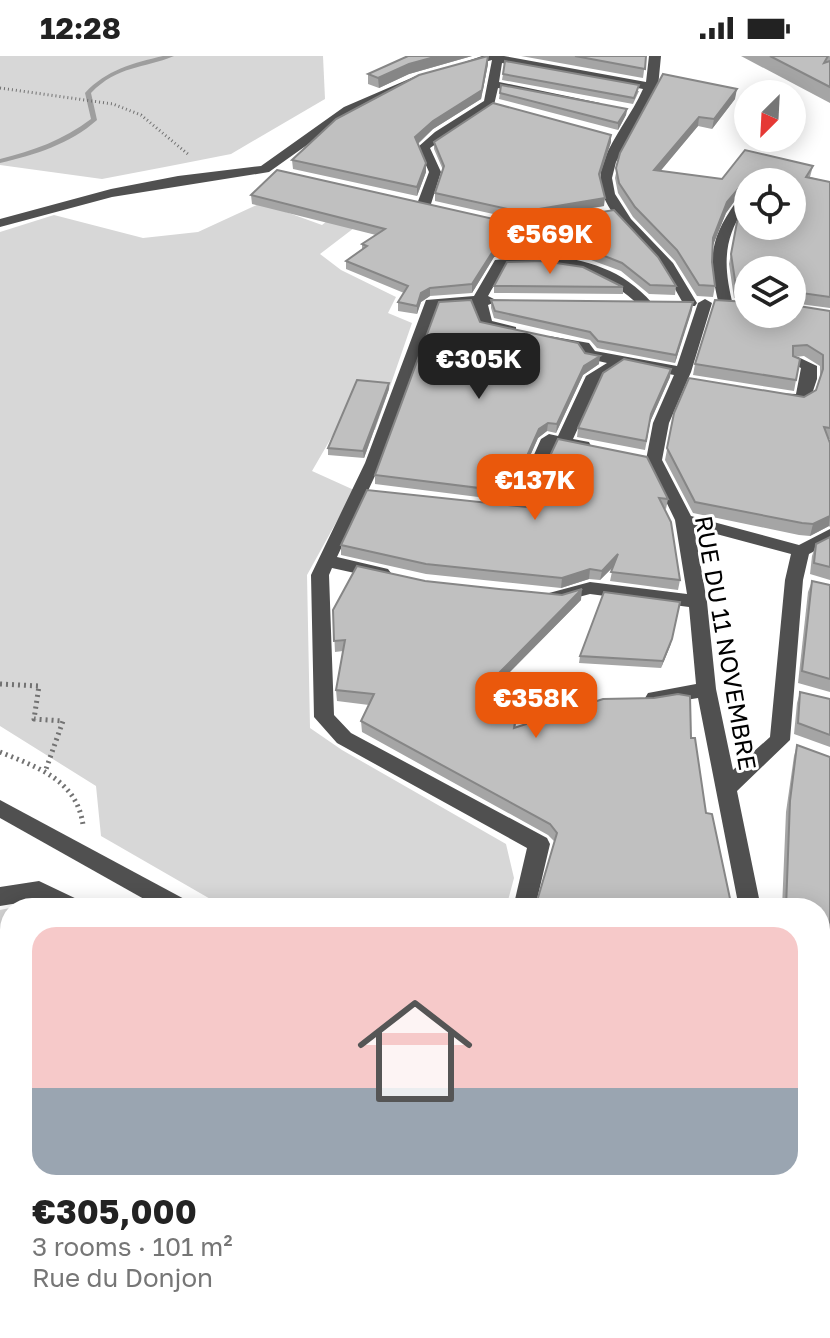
<!DOCTYPE html>
<html lang="en">
<head>
<meta charset="utf-8">
<style>
	:root { --surface:#fff; --page:#f2f2f2; --text:#222; --muted:#767676; --line:#e0e0e0; --accent:#ea580c }
	body { margin:0; font-family:"Golos Text",sans-serif; background:var(--page); color:var(--text); height:100vh; display:flex; flex-direction:column; font-size:30px; white-space:nowrap }
	* { box-sizing:border-box; margin:0 }
	p { font-size:26px; color:var(--muted) }
	.icon { flex:none; width:44px; height:44px; fill:none; stroke:currentColor; stroke-width:2; stroke-linecap:round; stroke-linejoin:round }
	.map { position:relative; flex:1; overflow:hidden }
	.panel { position:absolute; left:0px; top:842px; width:830px; height:440px; display:flex; flex-direction:column; background:var(--surface); border-radius:32px 32px 0 0; box-shadow:0 4px 20px #0003 }
	.panel>* { flex:none }
	.needle { width:52px; rotate:204deg }
	.controls { position:absolute; left:734px; top:24px; display:grid; gap:16px }
	.controls a { display:grid; place-items:center; width:72px; height:72px; border-radius:50%; background:var(--surface); box-shadow:0 4px 20px #0003; font-size:40px }
	.price { position:absolute; translate:-50% -68px; padding:0 18px; border-radius:16px; background:var(--accent); color:#fff; font-size:26px; line-height:52px; filter:drop-shadow(0 2px 4px #0008) }
	.price::after { content:''; position:absolute; left:50%; top:48px; width:24px; height:18px; margin-left:-12px; background:inherit; clip-path:polygon(0 0,100% 0,50% 100%) }
	.price.active { background:#222; color:#fff }
	ul { padding:0; list-style:none }
	li { display:grid; align-content:center; gap:16px; height:424px; padding:0 32px }
	li+li { border-top:2px solid var(--line) }
	li span { display:grid; place-items:center; height:248px; border-radius:24px; color:#555 }
	li>.icon { margin-inline-start:auto }
	span .icon { width:144px; height:144px; fill:#fffc; stroke-width:1 }
	li b { font-size:34px }
	.status { display:flex; justify-content:space-between; align-items:center; height:56px; padding:0 40px; background:var(--surface); direction:ltr }
	.status svg { height:22px; fill:currentColor }
	.map>svg:first-child { display:block }
</style>
</head>
<body>
<div class="status"><b>12:28</b><svg viewBox="0 0 49 12"><path d="M0 12V9h3v3zM5 12V6h3v6zM10 12V3h3v9zM15 12V0h3v12zM26 1h20v11H26zM47 4h2v5h-2z"/></svg></div>
<div class="map">
<svg width="830" height="1282" viewBox="0 0 830 1282">
	<rect width="100%" height="100%" fill="#fff"/>
	<g fill="#d7d7d7">
		<path d="M0,0H323L325,43L231,98L170,110L102,123L0,109Z"/>
		<path d="M360,139L440,199L354,172L320,198L341,214L396,241L388,257L412,267L375,374L334,377L312,415L354,434L307,519L310,672L342,694L506,788L514,822L506,852H226L101,780L96,730L0,670V176L54,159L143,182L198,176L261,147L322,169Z"/>
		<path d="M10,852V1272H148L145,1282H0V854Z"/>
	</g>
	<g fill="none" stroke-linecap="round" stroke-linejoin="round">
		<path fill="#9e9e9e" fill-rule="evenodd" d="M163,0H174C143,13 118,9 91,37L97,64C70,88 35,99 0,107V103C33,95 63,84 91,63L85,37C106,14 133,7 163,0Z"/>
		<path stroke="#727272" stroke-width="3" stroke-dasharray="1 3" stroke-linecap="butt" d="M0,32L113,48L141,59L189,99"/>
		<g stroke="#727272" stroke-width="5" stroke-dasharray="2 4" stroke-linecap="butt">
			<path d="M0,628L39,630L34,663L63,665L45,716"/>
			<path d="M0,696C37,711 77,724 83,769"/>
		</g>
		<g fill="#505050" fill-rule="evenodd">
			<path d="M482,0H504L646,26L649,0H661L658,31L616,106L612,122L615,138L631,163L673,207L697,247L695,250H685C676,236 669,220 659,207C634,177 587,149 604,104C614,79 632,58 643,33L502,7L499,26L600,47L594,51L498,32L494,49L430,92L441,116L431,148L419,151L417,148L429,116L418,91L435,76L484,45L492,4L462,12L456,9Z"/>
			<path d="M416,20L422,23L420,25L352,57L269,116L112,141L0,171V163L111,133L178,120L261,110L344,51Z"/>
			<path d="M736,146H748V154L744,153C722,185 724,213 733,249L726,253L719,249C708,204 709,184 736,146Z"/>
			<path d="M544,199C586,203 624,214 652,247L650,250H640C600,213 560,201 505,210L488,240L498,245L488,249L492,265L516,271V277L480,271L473,249L437,251L381,407L337,501L388,513L391,517L382,523L332,512L329,519L334,659L351,677L547,782L550,788L535,852H513L527,792L337,687L314,661L311,519L365,407L426,244L474,240L495,204Z"/>
			<path d="M705,243L712,247L691,316L669,367L662,404L691,460L799,489L830,473V487L809,498L803,524L790,684L737,735L761,852H739L698,642L655,649L648,647L645,642L648,637L696,628L689,551L590,538L556,547L547,541L549,537L590,526L687,538L675,464L646,404L653,367L674,319L622,309L600,324L573,383L589,386L591,390L589,394L555,389L524,458L495,457L486,451L495,445L512,448L541,383L549,378L558,380L586,320L607,307L585,302L579,293L549,286V280L589,287L595,295L677,310L698,247ZM694,472L791,498L785,524L770,681L733,714L716,633L707,546Z"/>
			<path d="M798,301L817,310V323L810,344L802,349L775,343V337L796,338L801,312L790,306Z"/>
			<path d="M0,744L188,845L191,852H160L0,762Z"/>
			<path d="M39,825L81,845L84,852H52L37,844L0,850V831Z"/>
			<path d="M820,943L830,944V966L820,965Z"/>
			<path d="M820,1206L830,1210V1242L820,1238Z"/>
			<path d="M187,1272H215L212,1282H184Z"/>
			<path d="M557,1272H594L590,1282H553Z"/>
		</g>
	</g>
	<g fill="#a5a5a5">
		<path d="M408,0H472L409,18L379,32L368,28V18Z"/>
		<path d="M521,0H646L643,22Z"/>
		<path d="M741,0H830V47Z"/>
		<path d="M488,8L481,43L433,73L418,88L426,107V116L417,140L293,113L292,104Z"/>
		<path d="M503,18L639,35L633,48L502,24Z"/>
		<path d="M501,29L627,53L626,59L618,74L499,43Z"/>
		<path d="M735,43L712,73L698,70L660,115L722,123L813,110L810,121L830,126V252L792,247V248V214H748V244L734,242L729,208L737,166L792,170L748,126V145L736,143L726,157L713,188L712,206L715,230L713,241L697,240L675,205L633,161L618,137L615,122L620,97Z"/>
		<path d="M434,86H611L599,121L604,150L520,164L435,145V137L443,114L434,93Z"/>
		<path d="M251,139L520,169L614,154L676,230L675,239L649,238L621,215L591,204L558,198L526,197L494,201L472,237L430,240L421,246L417,258L398,255V246L404,237L346,213V205L362,193V188L376,179L252,148Z"/>
		<path d="M494,230L623,231V238L494,237Z"/>
		<path d="M491,244L693,246L675,307L597,292L590,284L494,262L491,252Z"/>
		<path d="M830,255V383H829L830,387V471L829,470L810,480L799,479L693,457L665,404L674,357L804,341L816,334L820,321V310L804,300L795,301L800,303L794,335L693,319L695,308Z"/>
		<path d="M480,266L585,297L599,308L583,319L556,377L547,375L538,382L510,445L375,428V419Z"/>
		<path d="M670,321L650,366L645,394L577,381L578,372Z"/>
		<path d="M389,333L364,402L328,399V392Z"/>
		<path d="M558,383L668,443L666,453L664,452L680,524L678,534L610,525L613,511L600,524L589,523L561,532L426,518L341,499V489L526,451Z"/>
		<path d="M830,481V524L810,518L812,500L816,488Z"/>
		<path d="M425,525L581,544L503,623L531,630L530,642L516,666L515,671L603,643L555,786L548,779L362,676L361,665L369,649L337,645L336,634L343,595L335,596L333,554Z"/>
		<path d="M812,525L830,529V636L798,627L808,536Z"/>
		<path d="M680,546L670,590L661,612L579,607L580,600Z"/>
		<path d="M800,636L830,643V691L794,678L797,647Z"/>
		<path d="M797,689L830,701V942L822,941V957H830V1111L820,1068V852H782L786,756L794,700Z"/>
	</g>
	<g fill="#868686">
		<path d="M438,0H472L409,18L379,32L378,22L409,8Z"/>
		<path d="M488,0V8L481,43L433,73L415,90V81Z"/>
		<path d="M737,33L735,43L712,73L714,63Z"/>
		<path d="M627,53L626,59L618,74V67Z"/>
		<path d="M699,61L698,70L653,124L654,114Z"/>
		<path d="M611,79V86L598,126L599,118Z"/>
		<path d="M426,107V116L417,140V131Z"/>
		<path d="M738,133L736,143L726,157L712,192L713,182L727,146Z"/>
		<path d="M605,142L604,150L520,164L521,156Z"/>
		<path d="M527,188L526,197L494,201L472,237V228L495,192Z"/>
		<path d="M430,232V240L421,246L417,258V250L421,237Z"/>
		<path d="M693,246L692,254L675,307L676,299Z"/>
		<path d="M600,300L599,308L583,319L556,377L557,368L584,310Z"/>
		<path d="M671,313L670,321L650,366L645,394L651,358Z"/>
		<path d="M389,327V333L364,402L363,395Z"/>
		<path d="M548,367L547,375L538,382L510,445L511,436L539,373Z"/>
		<path d="M830,460L829,470L810,480L813,468Z"/>
		<path d="M618,498L616,508L600,524L602,515Z"/>
		<path d="M590,513L589,523L561,532L562,522Z"/>
		<path d="M582,533L581,544L494,632L495,621Z"/>
		<path d="M672,583L670,590L661,612L663,605Z"/>
		<path d="M531,630L530,642L516,666L513,683L517,655Z"/>
	</g>
	<g fill="#c0c0c0" stroke="#868686" stroke-width="2">
		<path d="M408,0H438L409,8L378,22L368,18Z"/>
		<path d="M488,0L482,34L433,65L415,81L426,107L417,131L292,104L336,63L419,19Z"/>
		<path d="M575,0H646L645,13Z"/>
		<path d="M770,0H828L824,7L830,5V31Z"/>
		<path d="M505,5L639,29L634,42L503,18Z"/>
		<path d="M663,18L737,33L714,63L699,61L654,114L722,123L745,94L813,110L806,121L830,126V241L795,236L792,244V214H748V233L736,231L731,198L737,166L748,146V170H792V126H748V135L738,133L727,146L713,182L712,206L715,230L699,229L677,194L635,151L619,127L616,112L620,97Z"/>
		<path d="M501,29L627,53L618,67L500,37Z"/>
		<path d="M493,47L611,79L599,118L605,142L521,156L435,137L444,110L434,86Z"/>
		<path d="M277,114L520,169L614,154L658,201L676,230L650,229L622,207L592,195L559,189L527,188L495,192L472,228L430,232L421,237L417,250L398,246L408,230L346,205L367,190L362,188L385,173L251,139Z"/>
		<path d="M543,205L583,211L623,231L494,230L507,206Z"/>
		<path d="M471,244L480,266L578,287L585,297L600,300L584,310L557,368L548,367L539,373L511,436L375,419L439,246Z"/>
		<path d="M491,244L693,246L676,299L598,285L590,276L495,255Z"/>
		<path d="M715,244L748,246V258H792V249L830,255V372L824,371L830,387V460L813,468L802,467L695,446L667,392L674,357L689,322L804,341L816,334L823,313V299L807,289L793,290V300L800,303L796,324L695,308Z"/>
		<path d="M624,303L671,313L651,358L646,385L578,372L603,317Z"/>
		<path d="M357,324L389,327L363,395L328,392Z"/>
		<path d="M558,383L647,401L668,443L659,442L671,466L680,524L611,516L618,498L602,515L590,513L562,522L426,508L341,489L367,434L526,451Z"/>
		<path d="M830,481V511L814,507L816,488Z"/>
		<path d="M357,510L425,525L499,533L562,539L582,533L495,621L531,630L517,655L514,672L603,643L654,642L678,638L690,640L691,682H695L706,757L712,758L732,852H535L557,777L550,768L361,665L374,638L336,634L345,584L334,585L333,554Z"/>
		<path d="M812,525L830,529V623L802,615Z"/>
		<path d="M604,536L680,546L672,583L663,605L580,600Z"/>
		<path d="M800,636L830,643V679L798,667Z"/>
		<path d="M797,689L830,701V931L822,930V957H830V1080L820,1039V852H786L790,745Z"/>
		<path d="M438,1272H470L469,1282H436Z"/>
		<path d="M628,1272H686L682,1282H624Z"/>
	</g>
	<g text-anchor="middle" stroke-width="6" stroke-linejoin="round" paint-order="stroke">
		<g font-size="24" fill="#000" stroke="#fff">
			<text transform="translate(725 587) rotate(80)" y="8">RUE DU 11 NOVEMBRE</text>
		</g>
	</g>
</svg>
<div class="controls">
<a><svg class="needle" viewBox="-14 -14 28 28"><path d="M0-13l5 13h-10z" fill="#e53935"/><path d="M0 13l5-13h-10z" fill="#767676"/></svg></a>
<a><svg class="icon" aria-label="locate" viewBox="0 0 24 24"><circle cx="12" cy="12" r="6"/><path d="M12 2v4M12 18v4M2 12h4M18 12h4"/></svg></a>
<a><svg class="icon" aria-label="layers" viewBox="0 0 24 24"><path d="M12 4l9 5-9 5-9-5zM3 14l9 5 9-5"/></svg></a>
</div>
<b class="price" style="left:550px;top:220px">€569K</b>
<b class="price active" style="left:479px;top:345px">€305K</b>
<b class="price" style="left:535px;top:466px">€137K</b>
<b class="price" style="left:536px;top:684px">€358K</b>
<section class="panel">
<ul>
<li><span style="background:linear-gradient(#f6c9c9 65%,#9aa5b1 0)"><svg class="icon" aria-label="home" viewBox="0 0 24 24"><path d="M3 11l9-7 9 7M6 9v11h12V9"/></svg></span><div><b>€305,000</b><p>3 rooms · 101 m²</p><p>Rue du Donjon</p></div></li>
</ul>
</section>
</div>
</body>
</html>
